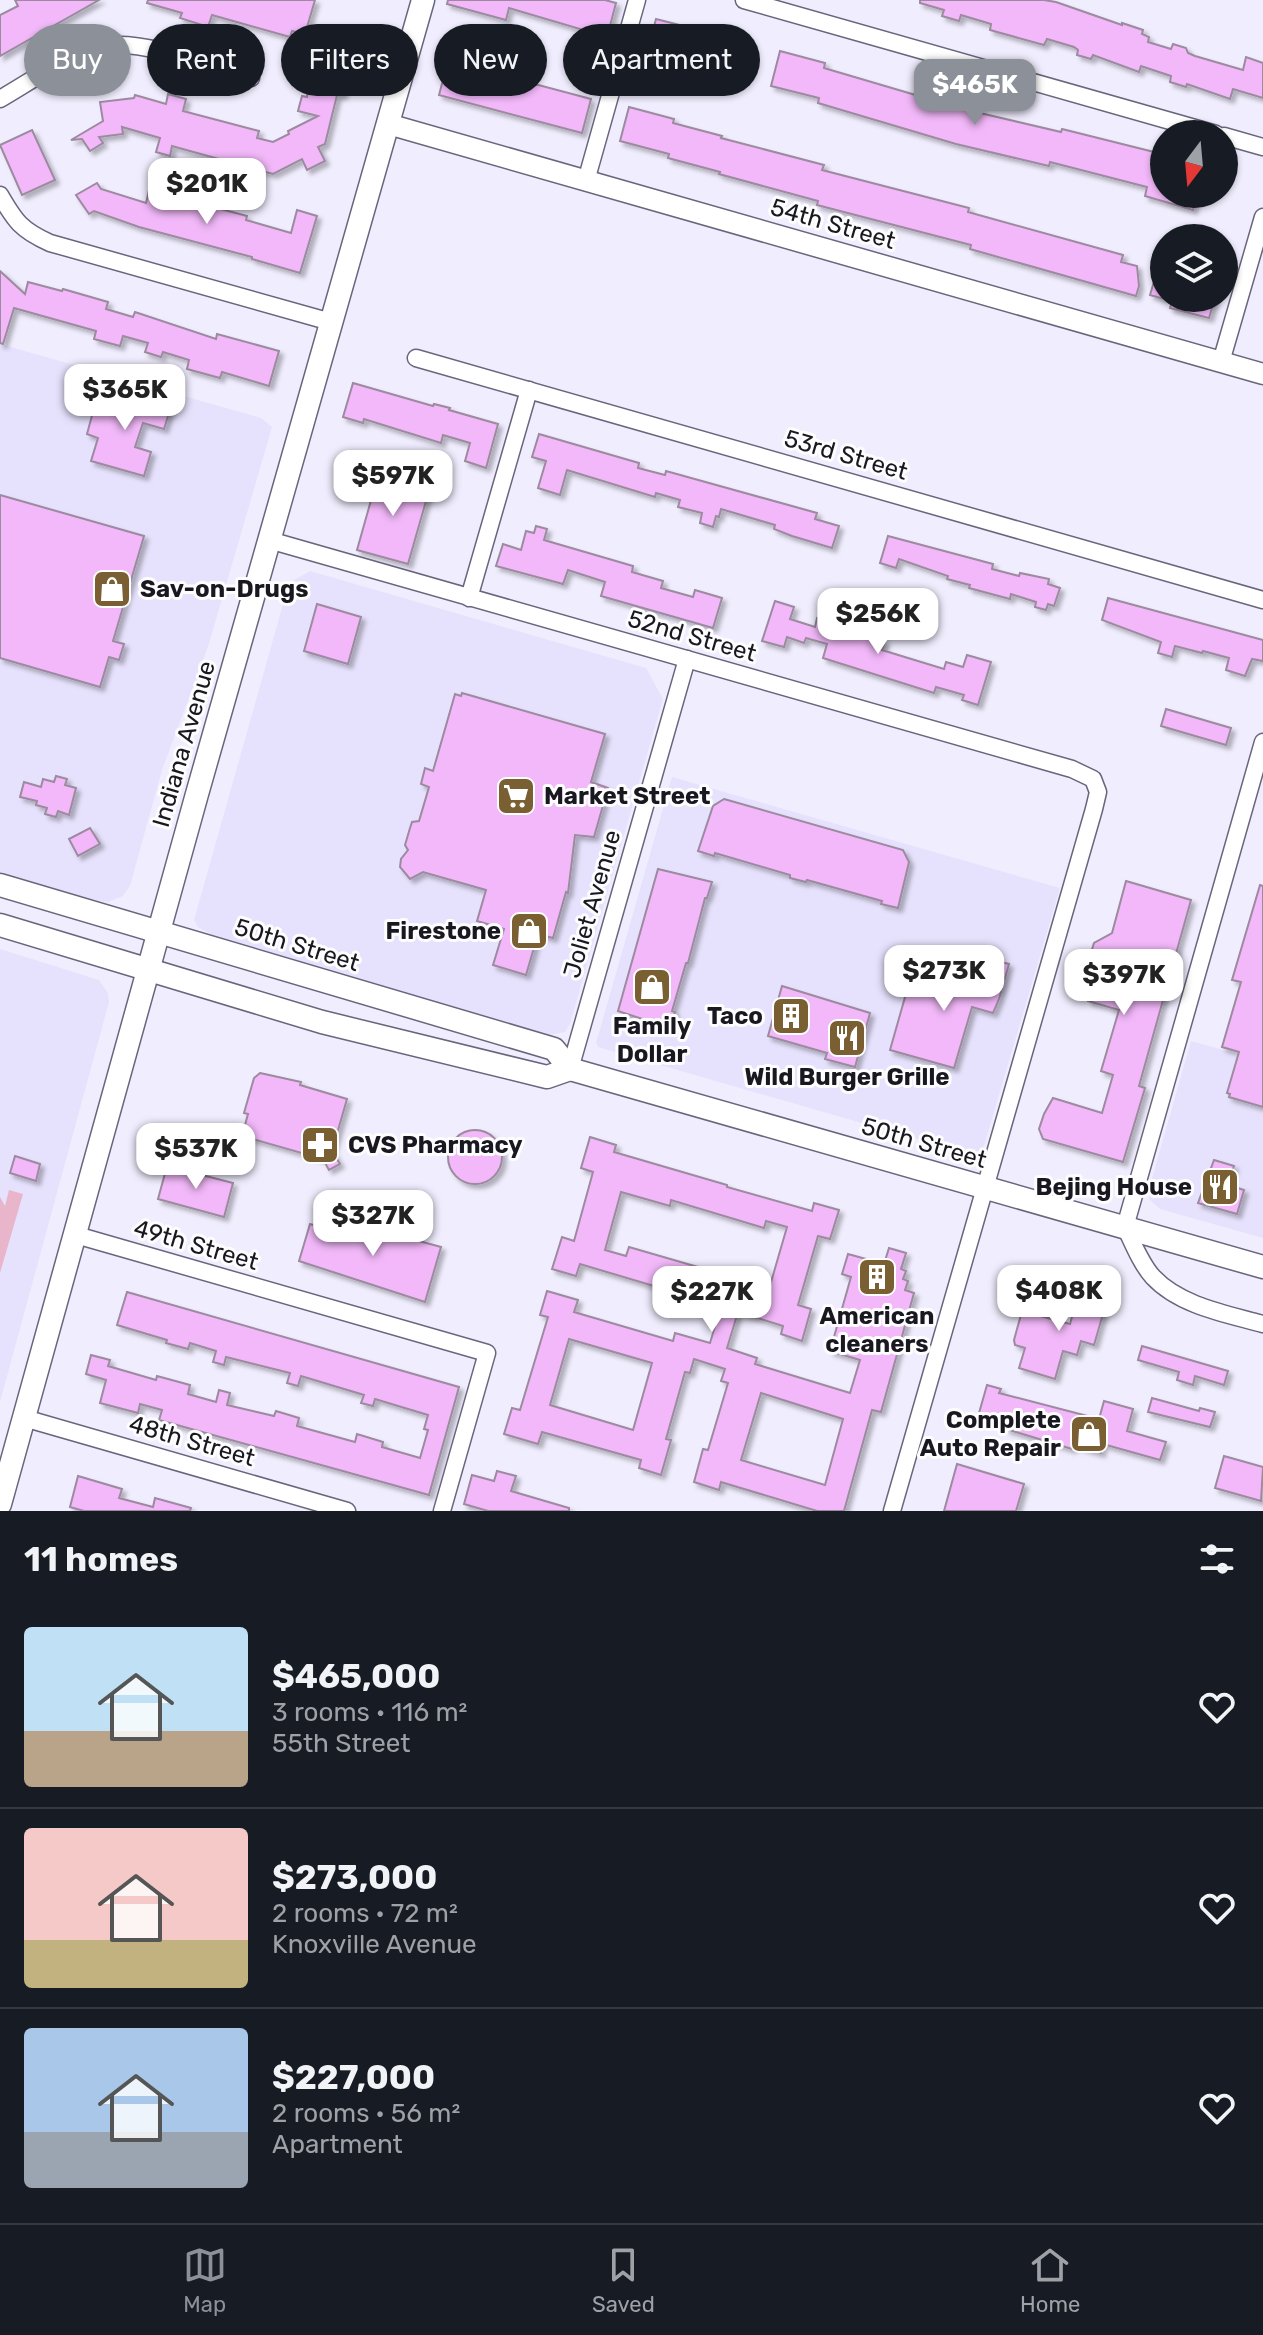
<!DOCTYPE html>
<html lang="en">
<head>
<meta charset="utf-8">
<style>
	:root { --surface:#171b24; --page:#20242c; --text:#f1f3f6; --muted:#9ea1a6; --line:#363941; --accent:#8c9099 }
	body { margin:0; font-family:Rubik,sans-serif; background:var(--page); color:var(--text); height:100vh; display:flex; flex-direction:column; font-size:30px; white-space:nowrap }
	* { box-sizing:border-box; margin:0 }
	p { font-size:26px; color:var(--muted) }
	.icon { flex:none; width:44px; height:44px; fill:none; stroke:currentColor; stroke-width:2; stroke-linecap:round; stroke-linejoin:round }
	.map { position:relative; height:1511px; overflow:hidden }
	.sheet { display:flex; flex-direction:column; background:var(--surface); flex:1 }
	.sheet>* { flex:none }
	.hud { position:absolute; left:24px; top:24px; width:800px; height:72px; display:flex; gap:16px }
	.needle { width:52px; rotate:196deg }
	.buttons { position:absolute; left:1150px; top:120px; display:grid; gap:16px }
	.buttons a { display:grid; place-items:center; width:88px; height:88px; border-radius:50%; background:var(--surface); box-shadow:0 2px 6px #0004; font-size:40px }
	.price { position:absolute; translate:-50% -68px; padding:0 18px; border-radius:16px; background:#fff; color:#222; font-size:26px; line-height:52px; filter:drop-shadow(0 2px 4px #0008) }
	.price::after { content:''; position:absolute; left:50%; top:48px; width:24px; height:18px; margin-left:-12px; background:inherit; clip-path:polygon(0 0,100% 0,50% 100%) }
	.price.selected { background:var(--accent); color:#fff }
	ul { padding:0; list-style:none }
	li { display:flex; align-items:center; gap:24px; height:200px; padding:0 24px }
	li+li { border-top:2px solid var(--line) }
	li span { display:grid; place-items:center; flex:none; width:224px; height:160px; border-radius:8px; color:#555 }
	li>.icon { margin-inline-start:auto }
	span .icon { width:96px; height:96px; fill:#fffc; stroke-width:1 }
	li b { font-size:34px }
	h2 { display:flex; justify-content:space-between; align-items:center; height:96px; padding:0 24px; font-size:34px }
	.pill { padding:0 28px; border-radius:36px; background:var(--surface); box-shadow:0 2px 6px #0004; font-size:28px; line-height:72px }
	.pill.selected { background:var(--accent); color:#fff }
	.tabs { display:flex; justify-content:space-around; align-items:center; height:112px; border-top:2px solid var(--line); background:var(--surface); font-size:22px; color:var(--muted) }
	.tabs a { display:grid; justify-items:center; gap:4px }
	.tabs .selected { color:var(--accent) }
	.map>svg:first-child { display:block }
</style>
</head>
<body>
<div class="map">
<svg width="1263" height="1511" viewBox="0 0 1263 1511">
	<defs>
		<filter id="shadow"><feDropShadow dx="4" dy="4" stdDeviation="2" flood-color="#0004"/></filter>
	</defs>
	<rect width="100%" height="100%" fill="#f0edfe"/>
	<g fill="#e6e2fd">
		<path d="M0,344L261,418L272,427L208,647L162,770L130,886L123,896L108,902L83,898L0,872Z"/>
		<path d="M310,571L646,668L663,699L570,1024L565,1032L550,1035L212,935L198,927L194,920L289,583Z"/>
		<path d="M672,777L1060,888L984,1146L980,1151L969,1154L598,1047L596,1043Z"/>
		<path d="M0,949L99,980L108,993L109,1002L0,1402Z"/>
		<path d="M1191,1041L1263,1061V1238L1160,1209L1149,1199V1189Z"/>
	</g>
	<path fill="#e9b5cb" d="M9,1190L23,1194L0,1273V1197L5,1206Z"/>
	<g fill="#f2b8f9" stroke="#9c8a9f" stroke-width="2" fill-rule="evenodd" filter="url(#shadow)">
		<path d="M15,0H99L0,56V15L18,6Z"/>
		<path d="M148,0H315L305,34L292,31L290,37L212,15L208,27L180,18L182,13L147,3Z"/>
		<path d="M448,0H605L616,3L607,37L509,8L506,20L447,4Z"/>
		<path d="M920,0H1044L1056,2L1122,25V23L1143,30L1142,34L1149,37L1148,42L1171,49L1173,44L1186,48L1188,53L1195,56L1243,70L1246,57L1263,63V98L1233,89L1230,99L1187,84L1186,87L1170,82L1171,76L1141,66L1139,72L1093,55L1091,59L1077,55L1078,50L1074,47L1047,39L1044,45L990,30L991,24L961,15L959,21L942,16L944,10L920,3Z"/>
		<path d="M656,19L750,43L742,77L647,53Z"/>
		<path d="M314,43L349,47L343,95H337L325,144L318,147L325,161L307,170L302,159L273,174L172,146L170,156L156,152L160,138L122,127L123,134L99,137L103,143L90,151L82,139L71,140L103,121L100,102L134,98L135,95L166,104L168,94L186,99L183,111L259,131L257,138L273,142L289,134L288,131L318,116L298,111L302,96L307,97Z"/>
		<path d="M780,51L825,63L824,68L963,109L1061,132L1062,129L1154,152L1151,160L1164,164V194H1197L1193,210L1145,196L1147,187L1050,162L1049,166L956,144L818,103L819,98L771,86Z"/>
		<path d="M448,61L591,99L582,133L439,95Z"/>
		<path d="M629,107L674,119L673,123L722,136L721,138L824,165L822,170L969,208L968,212L1123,255L1121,262L1137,266L1139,286L1136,296L970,249L971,245L817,205L818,201L719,174L720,172L668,158L669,154L620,141Z"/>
		<path d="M32,130L55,180L22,195L0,145Z"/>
		<path d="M97,183L101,189L146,203L149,190L247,216L246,220L291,233L297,210L317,216L300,273L252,259V257L139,227L94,211L89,214L76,195Z"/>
		<path d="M1161,258H1164V299L1150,295Z"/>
		<path d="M0,271L25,294L28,282L62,291L63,289L108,302L106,309L133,317L135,312L216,339L217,334L279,351L269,386L222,372L220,378L187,369L189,360L163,352L161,357L145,352L148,343L123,336L120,346L94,339L96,331L14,308L3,344L0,343Z"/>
		<path d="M1173,298H1215L1209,318L1170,308Z"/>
		<path d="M353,383L433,406L434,404L450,408L449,410L498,424L486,468L465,461L470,443L443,435L441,443L364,419L363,423L343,417Z"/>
		<path d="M118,391L171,406L164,429L143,423L135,447L151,452L144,476L91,461L98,438L87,434L94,408L111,413Z"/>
		<path d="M539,434L639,463L638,468L665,475L666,471L817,513L815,519L839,526L832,548L792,536L774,529L775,525L721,509L719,517L716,516L713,527L700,523L702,513L678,507L680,500L656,493L655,497L567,470L560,495L538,488L546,461L532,457Z"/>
		<path d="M379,472L430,487L408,564L357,550Z"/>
		<path d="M0,495L144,536L113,641L124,644L119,660L109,657L100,687L0,658Z"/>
		<path d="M536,526L547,529L544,540L633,566L632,572L663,581L661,588L693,597L695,590L722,598L713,628L601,596L605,582L568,570L563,584L496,566L503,544L521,550L526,531L534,533Z"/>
		<path d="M888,536L993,564L992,569L1019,576L1020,573L1049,579L1048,584L1060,588L1054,606L1048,604L1046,610L1035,607L1036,602L1011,594L1010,599L969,588L970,585L947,579L948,576L899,559L896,568L880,563Z"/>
		<path d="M1108,598L1263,640V661L1252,659L1245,676L1226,670L1229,658L1203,651L1202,653L1175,646L1172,657L1158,653L1161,642L1102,620Z"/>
		<path d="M775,601L794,607L790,619L815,627L817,618L855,630L854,634L885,642L882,650L944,669L946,662L963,667L967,655L991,662L978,705L962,700L964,695L936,687L934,693L823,658L827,644L806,638L804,643L787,637L784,647L762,641Z"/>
		<path d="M317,604L361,617L348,664L304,651Z"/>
		<path d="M462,693L605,734L591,782L608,788L594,837L575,835L568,893L566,892L553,938L538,934L526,975L493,965L504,929L477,921L486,890L423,872L410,879L400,867L401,859L408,850L405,845L410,828L412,822L419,821L429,787L421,784L425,768L433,771L455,694L461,696Z"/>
		<path d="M1166,709L1231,728L1226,745L1161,726Z"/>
		<path d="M56,776L67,779L65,785L76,788L69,815L58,811L56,817L45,814L47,808L36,805L37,801L20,797L24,782L41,787L43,779L54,782Z"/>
		<path d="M724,799L903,850L909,862L898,908L881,904L882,901L807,880L806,882L790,878V875L715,853L714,856L698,851L713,806Z"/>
		<path d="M90,828L100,844L78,856L69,839Z"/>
		<path d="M658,869L712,882L707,898H705L688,963H686L672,1011L675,1012L670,1028L618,1011Z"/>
		<path d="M1126,881L1191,900L1139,1086L1145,1088L1123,1162L1043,1139L1039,1129L1044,1114L1053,1098L1102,1113L1113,1075L1101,1071L1119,1010L1088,1001V985L1082,982L1094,943L1112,933Z"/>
		<path d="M1260,885L1263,886V1107L1229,1097L1230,1094L1227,1093L1239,1052L1222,1047L1241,982L1232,980Z"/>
		<path d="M986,958L1009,964L999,999L993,1013L972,1007L954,1068L890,1050L913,969L978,987Z"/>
		<path d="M782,986L870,1013L855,1067L825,1059L827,1053L768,1036Z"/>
		<path d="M260,1073L301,1082L300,1085L347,1099L332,1151L340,1164L329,1170L323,1159L242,1136L248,1114L244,1113L254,1078Z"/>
		<circle cx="475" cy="1157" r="27"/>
		<path d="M590,1137L616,1145L614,1152L727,1185V1187L812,1211L814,1203L839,1210L830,1239L818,1236L798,1305L811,1309L802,1341L781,1334L783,1326L738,1312L727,1348L757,1358L755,1364L850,1393L860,1360L830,1351L851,1277L842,1274L848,1254L884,1264L889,1248L906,1253L901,1269L906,1271L903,1279L908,1281L905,1290L914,1293L881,1412L872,1410L844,1511H817L721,1482L719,1490L694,1482L703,1449L708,1450L728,1383L721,1381L725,1369L694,1359L690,1373L685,1372L666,1439L671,1440L661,1475L639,1468L641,1460L542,1432L538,1444L504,1434L512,1408L520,1410L548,1317L540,1315L547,1291L578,1300L574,1312L673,1341L675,1333L710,1343L721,1306L580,1264L576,1276L552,1269L562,1237L574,1241L593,1172L581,1168ZM621,1192L670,1206L671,1200L764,1228L766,1221L787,1227L767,1296L720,1281L722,1274L629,1247L626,1256L605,1250ZM569,1339L652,1363L633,1430L550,1405ZM761,1393L843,1419L825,1485L741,1460Z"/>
		<path d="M15,1156L40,1164L36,1181L10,1173Z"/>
		<path d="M1214,1160L1234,1166L1228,1185L1244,1190L1237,1214L1198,1203Z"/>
		<path d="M167,1166L233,1183L224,1217L158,1199Z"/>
		<path d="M345,1221L441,1247L425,1302L299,1261L310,1224L341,1233Z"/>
		<path d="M1081,1285L1109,1293L1094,1345L1081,1341L1077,1355L1063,1351L1055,1379L1019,1368L1025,1348L1015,1345L1014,1340L1022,1311L1070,1324Z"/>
		<path d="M127,1292L459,1387L429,1495L159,1420L162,1410L140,1404L138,1413L100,1403L106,1380L86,1374L91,1355L110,1360L108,1366L156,1380L157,1376L190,1385L188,1394L216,1402L219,1390L230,1393L227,1405L274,1416L276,1411L299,1418L297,1426L355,1442L357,1434L383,1442L382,1447L420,1458L428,1430L424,1429L428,1415L375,1399L373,1406L361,1403L364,1395L301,1376L298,1386L287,1383L290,1373L226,1357L224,1365L213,1362L216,1351L190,1343L188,1349L166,1343L167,1340L117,1325Z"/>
		<path d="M1142,1346L1228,1371L1224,1385L1195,1376L1193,1385L1177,1380L1179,1372L1138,1360Z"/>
		<path d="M987,1385L1001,1389L999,1393L1099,1419L1104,1401L1133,1409L1127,1431L1166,1442L1160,1460L1103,1444L1101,1453L1073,1445L1072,1449L1006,1429L1008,1421L979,1413Z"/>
		<path d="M1152,1398L1199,1411L1200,1408L1215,1412L1210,1427L1148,1412Z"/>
		<path d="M1224,1456L1263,1467L1261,1501L1215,1488Z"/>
		<path d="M957,1464L1024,1484L1016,1511H944Z"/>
		<path d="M497,1471L516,1476L511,1491L569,1508V1511H488L464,1504L472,1475L494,1481Z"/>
		<path d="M78,1476L122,1489L119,1498L153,1507L155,1498L191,1508L190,1511H84L70,1507Z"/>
	</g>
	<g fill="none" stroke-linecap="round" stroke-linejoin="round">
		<g stroke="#69657c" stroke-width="19">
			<g id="minor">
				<path d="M744,0L1216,134"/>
				<path d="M0,99C33,80 68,54 106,46C144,39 212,67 251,78"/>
				<path d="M1224,136L1263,147"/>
				<path d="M586,181L637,0"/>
				<path d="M0,195C15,221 21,230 50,243L331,322"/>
				<path d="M416,358L1263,600"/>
				<path d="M1221,362L1263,217"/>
				<path d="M269,540L1072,769L1093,779L1098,792L1094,809L892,1511"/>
				<path d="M469,598L529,390"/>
				<path d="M1263,742L1125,1227C1133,1243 1141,1264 1153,1277C1180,1306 1227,1314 1263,1324"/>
				<path d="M570,1069L687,659"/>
				<path d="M76,1235L487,1353L442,1511"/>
				<path d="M24,1418L347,1511"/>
			</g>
		</g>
		<g stroke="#69657c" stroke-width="23">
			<path id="tertiary" d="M388,124L1263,374"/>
		</g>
		<g stroke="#69657c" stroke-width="25">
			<g id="secondary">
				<path d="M0,885L554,1049L570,1069L1263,1267"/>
				<path d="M0,925L322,1022L547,1077L570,1069"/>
				<path d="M0,1504L197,794L423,0"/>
			</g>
		</g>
		<use href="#minor" stroke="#fff" stroke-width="16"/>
		<use href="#tertiary" stroke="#fff" stroke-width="20"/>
		<use href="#secondary" stroke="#fff" stroke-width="22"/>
	</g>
	<defs>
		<g id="shop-square" transform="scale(2)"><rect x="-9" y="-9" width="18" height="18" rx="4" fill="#795f31" stroke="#fdfdfd"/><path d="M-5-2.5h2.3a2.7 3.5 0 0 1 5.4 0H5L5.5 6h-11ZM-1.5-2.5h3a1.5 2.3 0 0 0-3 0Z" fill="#fff"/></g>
		<g id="supermarket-square" transform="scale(2)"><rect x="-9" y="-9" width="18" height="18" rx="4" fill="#795f31" stroke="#fdfdfd"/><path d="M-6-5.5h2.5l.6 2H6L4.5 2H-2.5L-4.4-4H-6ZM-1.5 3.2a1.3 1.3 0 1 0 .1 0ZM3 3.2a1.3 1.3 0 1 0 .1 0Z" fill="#fff"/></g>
		<g id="building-square" transform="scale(2)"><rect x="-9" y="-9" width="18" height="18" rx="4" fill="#795f31" stroke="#fdfdfd"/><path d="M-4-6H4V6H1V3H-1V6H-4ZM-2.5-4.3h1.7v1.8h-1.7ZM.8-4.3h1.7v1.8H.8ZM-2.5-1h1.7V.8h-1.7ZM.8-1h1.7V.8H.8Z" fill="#fff"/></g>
		<g id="restaurant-square" transform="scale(2)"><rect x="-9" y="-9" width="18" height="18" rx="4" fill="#795f31" stroke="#fdfdfd"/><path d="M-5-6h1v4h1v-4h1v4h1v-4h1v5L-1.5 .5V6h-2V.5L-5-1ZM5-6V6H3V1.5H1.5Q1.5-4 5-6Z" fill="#fff"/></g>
		<g id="pharmacy-square" transform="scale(2)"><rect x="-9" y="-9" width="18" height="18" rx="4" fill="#795f31" stroke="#fdfdfd"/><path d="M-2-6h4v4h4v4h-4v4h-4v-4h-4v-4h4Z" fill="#fff"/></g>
	</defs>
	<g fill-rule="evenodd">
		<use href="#shop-square" x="112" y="589"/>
		<use href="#supermarket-square" x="516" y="796"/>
		<use href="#shop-square" x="529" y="931"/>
		<use href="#shop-square" x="652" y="987"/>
		<use href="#building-square" x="791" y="1016"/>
		<use href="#restaurant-square" x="847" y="1038"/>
		<use href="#pharmacy-square" x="320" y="1145"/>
		<use href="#restaurant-square" x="1220" y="1187"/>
		<use href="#building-square" x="877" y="1277"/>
		<use href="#shop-square" x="1089" y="1434"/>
	</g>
	<g text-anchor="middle" stroke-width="6" stroke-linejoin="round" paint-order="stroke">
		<g font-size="24" fill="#191821" stroke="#fdfdfd">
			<text transform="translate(833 224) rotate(16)" y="8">54th Street</text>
			<text transform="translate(846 455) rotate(16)" y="8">53rd Street</text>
			<text transform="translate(692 636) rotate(16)" y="8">52nd Street</text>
			<text transform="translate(184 744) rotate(-74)" y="8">Indiana Avenue</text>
			<text transform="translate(592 904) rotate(-74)" y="8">Joliet Avenue</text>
			<text transform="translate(297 945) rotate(17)" y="8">50th Street</text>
			<text transform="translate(924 1143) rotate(16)" y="8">50th Street</text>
			<text transform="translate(196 1245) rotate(16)" y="8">49th Street</text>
			<text transform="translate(192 1441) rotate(16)" y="8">48th Street</text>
		</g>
		<g font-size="24" font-weight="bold" fill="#191821" stroke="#fdfdfd" text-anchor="end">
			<text x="140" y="597" text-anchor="start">Sav-on-Drugs</text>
			<text x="544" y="804" text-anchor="start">Market Street</text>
			<text x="501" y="939">Firestone</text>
			<text x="763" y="1024">Taco</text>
			<text x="652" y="1034" text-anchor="middle">Family<tspan x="652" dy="28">Dollar</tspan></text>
			<text x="847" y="1085" text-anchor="middle">Wild Burger Grille</text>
			<text x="348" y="1153" text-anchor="start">CVS Pharmacy</text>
			<text x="1192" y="1195">Bejing House</text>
			<text x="877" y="1324" text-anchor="middle">American<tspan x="877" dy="28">cleaners</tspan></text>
			<text x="1061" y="1428">Complete<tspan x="1061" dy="28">Auto Repair</tspan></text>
		</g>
	</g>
</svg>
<div class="buttons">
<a><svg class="needle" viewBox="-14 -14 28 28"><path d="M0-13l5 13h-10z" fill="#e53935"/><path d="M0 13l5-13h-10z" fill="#9ea1a6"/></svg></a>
<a><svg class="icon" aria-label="layers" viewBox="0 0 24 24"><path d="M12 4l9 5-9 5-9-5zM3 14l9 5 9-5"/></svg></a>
</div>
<b class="price selected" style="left:975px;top:127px">$465K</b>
<b class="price" style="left:207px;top:226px">$201K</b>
<b class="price" style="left:125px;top:432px">$365K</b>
<b class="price" style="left:393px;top:518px">$597K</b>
<b class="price" style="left:878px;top:656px">$256K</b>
<b class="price" style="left:944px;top:1013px">$273K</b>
<b class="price" style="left:1124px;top:1017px">$397K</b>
<b class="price" style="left:196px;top:1191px">$537K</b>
<b class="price" style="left:373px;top:1258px">$327K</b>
<b class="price" style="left:1059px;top:1333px">$408K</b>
<b class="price" style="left:712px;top:1334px">$227K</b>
<div class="hud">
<a class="pill selected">Buy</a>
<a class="pill">Rent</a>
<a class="pill">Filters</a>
<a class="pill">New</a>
<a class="pill">Apartment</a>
</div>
</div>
<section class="sheet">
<h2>11 homes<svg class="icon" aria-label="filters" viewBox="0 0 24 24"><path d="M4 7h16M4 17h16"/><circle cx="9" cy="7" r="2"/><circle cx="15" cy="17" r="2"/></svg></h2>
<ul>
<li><span style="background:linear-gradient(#bfe0f5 65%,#b9a48a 0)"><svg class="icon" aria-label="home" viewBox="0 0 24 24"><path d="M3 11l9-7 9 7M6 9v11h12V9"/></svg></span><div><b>$465,000</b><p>3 rooms · 116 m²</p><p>55th Street</p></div><svg class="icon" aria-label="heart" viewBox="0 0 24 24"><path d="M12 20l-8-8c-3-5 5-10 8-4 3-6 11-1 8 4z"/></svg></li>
<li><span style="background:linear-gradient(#f6c9c9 70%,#c2b280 0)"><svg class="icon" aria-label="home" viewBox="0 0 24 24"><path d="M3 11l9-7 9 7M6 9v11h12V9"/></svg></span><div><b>$273,000</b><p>2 rooms · 72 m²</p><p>Knoxville Avenue</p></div><svg class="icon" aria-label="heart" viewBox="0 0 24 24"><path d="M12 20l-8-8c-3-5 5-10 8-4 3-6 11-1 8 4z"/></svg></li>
<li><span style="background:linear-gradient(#a9c7e8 65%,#9aa5b1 0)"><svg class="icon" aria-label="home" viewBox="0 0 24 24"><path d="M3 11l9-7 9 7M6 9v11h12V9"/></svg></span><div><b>$227,000</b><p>2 rooms · 56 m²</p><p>Apartment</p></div><svg class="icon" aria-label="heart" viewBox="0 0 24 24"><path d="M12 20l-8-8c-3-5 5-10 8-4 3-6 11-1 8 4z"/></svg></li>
</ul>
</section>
<nav class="tabs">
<a class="selected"><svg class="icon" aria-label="map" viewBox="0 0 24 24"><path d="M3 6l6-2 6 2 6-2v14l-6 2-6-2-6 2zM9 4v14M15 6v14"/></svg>Map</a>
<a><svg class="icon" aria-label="saved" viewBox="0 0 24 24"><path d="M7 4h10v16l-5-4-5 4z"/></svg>Saved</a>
<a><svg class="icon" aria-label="home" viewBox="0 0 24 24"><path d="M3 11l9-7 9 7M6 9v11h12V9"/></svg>Home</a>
</nav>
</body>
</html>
